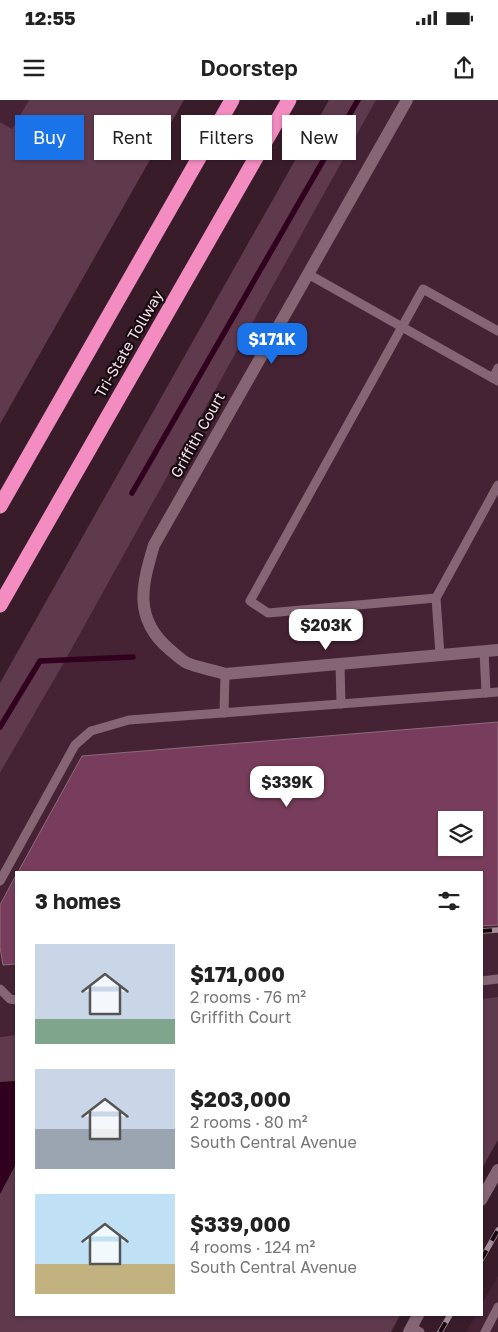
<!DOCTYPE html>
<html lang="en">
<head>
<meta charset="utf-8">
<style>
	:root { --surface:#fff; --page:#f6f6f6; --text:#222; --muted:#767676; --accent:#1a73e8 }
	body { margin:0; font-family:"Golos Text",sans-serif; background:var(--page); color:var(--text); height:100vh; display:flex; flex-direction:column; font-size:19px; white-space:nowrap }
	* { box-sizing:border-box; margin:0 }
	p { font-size:16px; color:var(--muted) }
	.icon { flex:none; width:28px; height:28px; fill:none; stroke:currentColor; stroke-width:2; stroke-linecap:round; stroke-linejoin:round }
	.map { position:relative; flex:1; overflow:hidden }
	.drawer { position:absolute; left:15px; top:771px; width:468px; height:445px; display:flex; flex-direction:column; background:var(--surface); border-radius:0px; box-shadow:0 1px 4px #0004 }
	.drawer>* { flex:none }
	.hud { position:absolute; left:15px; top:15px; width:469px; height:45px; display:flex; gap:10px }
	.buttons { position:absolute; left:438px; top:711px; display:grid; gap:10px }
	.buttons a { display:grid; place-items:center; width:45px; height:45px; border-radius:0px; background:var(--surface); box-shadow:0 1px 4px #0004; font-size:25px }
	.price { position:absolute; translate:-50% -42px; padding:0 11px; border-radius:10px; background:#fff; color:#222; font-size:16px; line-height:32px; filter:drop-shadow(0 1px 2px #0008) }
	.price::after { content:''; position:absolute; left:50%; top:30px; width:15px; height:11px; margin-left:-8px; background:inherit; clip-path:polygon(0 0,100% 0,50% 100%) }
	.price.selected { background:var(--accent); color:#fff }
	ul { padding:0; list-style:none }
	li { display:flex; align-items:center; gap:15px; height:125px; padding:0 20px }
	li span { display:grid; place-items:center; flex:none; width:140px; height:100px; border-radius:0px; color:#555 }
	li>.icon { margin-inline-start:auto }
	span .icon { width:60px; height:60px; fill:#fffc; stroke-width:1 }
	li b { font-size:21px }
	h2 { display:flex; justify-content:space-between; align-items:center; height:60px; padding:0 20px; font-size:21px }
	.chip { padding:0 18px; border-radius:0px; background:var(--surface); box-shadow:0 1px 4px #0004; font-size:18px; line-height:45px }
	.chip.selected { background:var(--accent); color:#fff }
	.status { display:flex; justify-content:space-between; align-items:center; height:35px; padding:0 25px; background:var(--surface); direction:ltr }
	.status svg { height:14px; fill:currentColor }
	header { display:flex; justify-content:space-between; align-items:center; height:65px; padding:0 20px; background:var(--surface); font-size:22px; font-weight:600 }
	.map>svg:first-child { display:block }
</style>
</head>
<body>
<div class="status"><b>12:55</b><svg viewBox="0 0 49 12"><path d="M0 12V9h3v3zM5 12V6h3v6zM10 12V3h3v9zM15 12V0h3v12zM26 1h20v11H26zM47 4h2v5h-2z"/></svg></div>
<header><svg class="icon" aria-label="menu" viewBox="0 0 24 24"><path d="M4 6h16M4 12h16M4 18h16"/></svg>Doorstep<svg class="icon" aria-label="share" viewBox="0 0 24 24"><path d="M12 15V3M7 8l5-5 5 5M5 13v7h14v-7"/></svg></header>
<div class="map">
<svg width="498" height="1232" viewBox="0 0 498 1232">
	<rect width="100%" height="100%" fill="#381c2a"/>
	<g fill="#452335" fill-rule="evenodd">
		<path d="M0,0H29L12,29L0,22Z"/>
		<path d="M376,0H498V897L481,899V772H16V935L0,937V673L66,559ZM446,720H474V748H446Z"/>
		<path d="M498,1176V1232H466L476,1215H481V1205Z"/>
	</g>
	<g fill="#5f394c">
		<path d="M29,0H184L0,324V22L12,29Z"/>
		<path d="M329,0H376L66,559L0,673V583Z"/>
		<path d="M498,897V1040L481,1070V899Z"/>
		<path d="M16,935V1215H400L391,1232H0V937Z"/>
	</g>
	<path fill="#31001e" d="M16,981V1064L0,1094V982Z"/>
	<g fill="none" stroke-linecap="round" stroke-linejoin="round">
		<g stroke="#31001e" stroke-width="5.5">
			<path d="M132,393L358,0"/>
			<path d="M0,627L40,561L133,557"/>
		</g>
	</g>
	<g fill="#783d5c" stroke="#8c6b7b" fill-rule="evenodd">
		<path d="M498,622V825L481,826V772H18L82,656ZM446,720H474V748H446Z"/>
		<path d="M16,775V864L3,865L0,847V805Z"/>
	</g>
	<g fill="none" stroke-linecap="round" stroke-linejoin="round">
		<g stroke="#866675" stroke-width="9">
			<path d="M308,174L498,281"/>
			<path d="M493,278L498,268"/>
			<path d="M436,498L268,513L250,501L423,189L498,231"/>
			<path d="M484,551L486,593"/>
			<path d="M440,555L436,498L498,385"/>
			<path d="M340,564L341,604"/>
			<path d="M224,613L225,574"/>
			<path d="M0,781L75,645L91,631L129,620L498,592"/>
			<path d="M481,881L498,879"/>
			<path d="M0,889L10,899L16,900"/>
			<path d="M411,1227L420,1232"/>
			<path d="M485,1232L498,1207"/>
		</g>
		<path stroke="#866675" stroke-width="12" d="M407,0L154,445C142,485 133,518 169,549C174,553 181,560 187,563C199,568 213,570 225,574L498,550"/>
		<g stroke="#866675" stroke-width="12">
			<path d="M481,1100L498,1070"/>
			<path d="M409,1232L418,1215"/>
		</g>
		<g stroke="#f28cc1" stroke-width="15">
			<path d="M0,406L232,0"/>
			<path d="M0,505L289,0"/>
		</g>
		<g stroke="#a48d98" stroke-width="5.5">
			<g id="rail">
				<path d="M481,831L498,830"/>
				<path d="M481,1160L498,1130"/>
				<path d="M440,1232L450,1215"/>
			</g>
		</g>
		<use href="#rail" stroke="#170b11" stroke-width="4" stroke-dasharray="11" stroke-linecap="butt"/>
	</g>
	<g text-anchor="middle" stroke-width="4.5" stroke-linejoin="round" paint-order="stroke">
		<g font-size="15" fill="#f3dfe8" stroke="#170b11">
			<text transform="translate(129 244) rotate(-60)" y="5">Tri-State Tollway</text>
			<text transform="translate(198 335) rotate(-61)" y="5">Griffith Court</text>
		</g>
	</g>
</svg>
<div class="buttons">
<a><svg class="icon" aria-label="layers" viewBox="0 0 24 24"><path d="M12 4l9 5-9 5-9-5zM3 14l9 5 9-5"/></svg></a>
</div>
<b class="price selected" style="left:272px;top:265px">$171K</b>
<b class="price" style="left:326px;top:551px">$203K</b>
<b class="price" style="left:287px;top:708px">$339K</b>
<div class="hud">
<a class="chip selected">Buy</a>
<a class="chip">Rent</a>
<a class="chip">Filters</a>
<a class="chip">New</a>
</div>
<section class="drawer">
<h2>3 homes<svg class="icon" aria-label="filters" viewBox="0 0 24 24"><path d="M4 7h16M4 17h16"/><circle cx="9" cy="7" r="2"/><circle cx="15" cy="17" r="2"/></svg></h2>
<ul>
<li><span style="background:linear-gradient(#c9d6e8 75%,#7fa58c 0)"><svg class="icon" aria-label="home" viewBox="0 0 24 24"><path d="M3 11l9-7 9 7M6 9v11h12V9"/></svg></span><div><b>$171,000</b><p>2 rooms · 76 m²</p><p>Griffith Court</p></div></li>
<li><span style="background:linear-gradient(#c9d6e8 60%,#9aa5b1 0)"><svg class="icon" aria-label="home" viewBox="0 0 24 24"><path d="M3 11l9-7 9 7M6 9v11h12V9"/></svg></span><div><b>$203,000</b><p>2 rooms · 80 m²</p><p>South Central Avenue</p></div></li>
<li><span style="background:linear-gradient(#bfe0f5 70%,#c2b280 0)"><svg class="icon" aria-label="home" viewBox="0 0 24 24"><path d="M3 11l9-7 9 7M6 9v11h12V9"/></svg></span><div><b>$339,000</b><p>4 rooms · 124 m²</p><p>South Central Avenue</p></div></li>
</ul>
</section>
</div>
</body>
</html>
